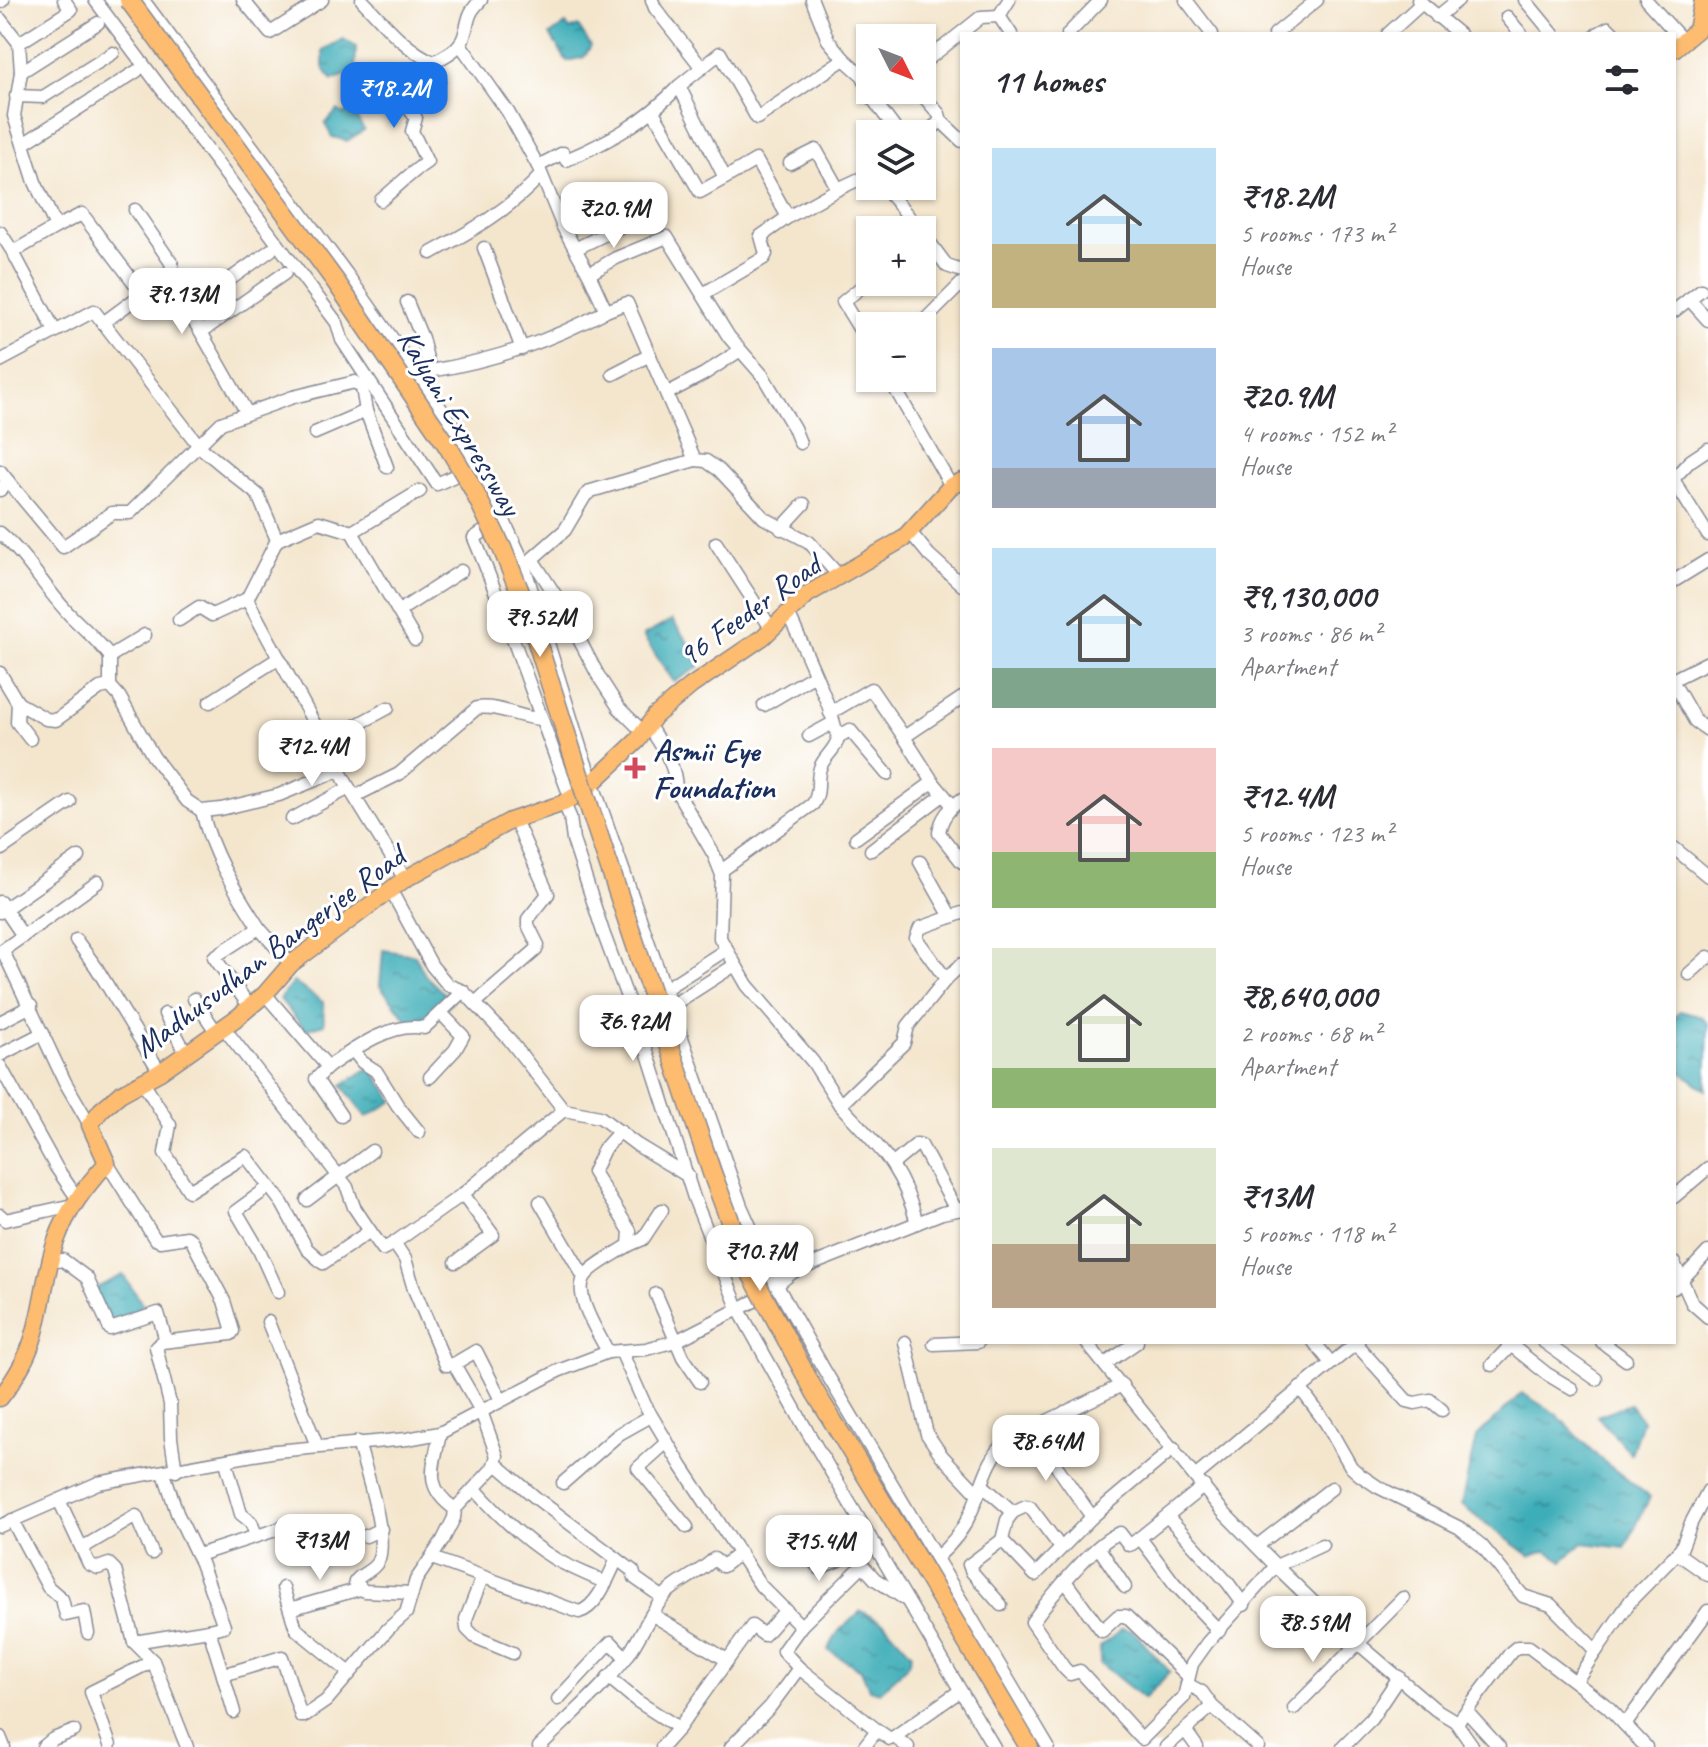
<!DOCTYPE html>
<html lang="en">
<head>
<meta charset="utf-8">
<style>
	:root { --surface:#fff; --page:#f2f2f3; --text:#2b2b33; --muted:#7c7c81; --accent:#1a73e8 }
	body { margin:0; font-family:Caveat,sans-serif; background:var(--page); color:var(--text); height:100vh; display:flex; flex-direction:column; font-size:30px; white-space:nowrap }
	* { box-sizing:border-box; margin:0 }
	p { font-size:26px; color:var(--muted) }
	.icon { flex:none; width:44px; height:44px; fill:none; stroke:currentColor; stroke-width:2; stroke-linecap:round; stroke-linejoin:round }
	.map { position:relative; flex:1; overflow:hidden }
	.panel { position:absolute; left:960px; top:32px; width:716px; height:1312px; display:flex; flex-direction:column; background:var(--surface); border-radius:0px; box-shadow:0 2px 6px #0004 }
	.panel>* { flex:none }
	.needle { width:52px; rotate:132deg }
	.buttons { position:absolute; left:856px; top:24px; display:grid; gap:16px }
	.buttons a { display:grid; place-items:center; width:80px; height:80px; border-radius:0px; background:var(--surface); box-shadow:0 2px 6px #0004; font-size:40px }
	.price { position:absolute; translate:-50% -68px; padding:0 18px; border-radius:16px; background:#fff; color:#222; font-size:26px; line-height:52px; filter:drop-shadow(0 2px 4px #0008) }
	.price::after { content:''; position:absolute; left:50%; top:48px; width:24px; height:18px; margin-left:-12px; background:inherit; clip-path:polygon(0 0,100% 0,50% 100%) }
	.price.current { background:var(--accent); color:#fff }
	ul { padding:0; list-style:none }
	li { display:flex; align-items:center; gap:24px; height:200px; padding:0 32px }
	li span { display:grid; place-items:center; flex:none; width:224px; height:160px; border-radius:0px; color:#555 }
	li>.icon { margin-inline-start:auto }
	span .icon { width:96px; height:96px; fill:#fffc; stroke-width:1 }
	li b { font-size:34px }
	h2 { display:flex; justify-content:space-between; align-items:center; height:96px; padding:0 32px; font-size:34px }
	.map>svg:first-child { display:block }
</style>
</head>
<body>
<div class="map">
<svg width="1708" height="1747" viewBox="0 0 1708 1747">
	<defs>
		<pattern id="water-ripples" width="26" height="14" patternUnits="userSpaceOnUse" patternTransform="scale(2)"><rect width="26" height="14" fill="#3dadb8"/><path d="M2 4q2-2 4 0t4 0M15 11q2-2 4 0t4 0" fill="none" stroke="#328d99"/></pattern>
	</defs>
	<rect width="100%" height="100%" fill="#fff"/>
	<filter id="ink" filterUnits="userSpaceOnUse"><feTurbulence type="fractalNoise" baseFrequency=".0125" numOctaves="2"/><feDisplacementMap in="SourceGraphic" scale="16" xChannelSelector="R" yChannelSelector="G"/><feConvolveMatrix kernelMatrix="1 2 1 2 8 2 1 2 1" color-interpolation-filters="sRGB"/></filter>
	<filter id="wash" filterUnits="userSpaceOnUse"><feTurbulence type="fractalNoise" baseFrequency=".006" numOctaves="4" result="noise"/><feDisplacementMap in="SourceGraphic" scale="32" xChannelSelector="R" yChannelSelector="G"/><feGaussianBlur stdDeviation="1.8" result="paint"/><feColorMatrix in="noise" values="0 0 0 0 0 0 0 0 0 0 0 0 0 0 0 0 0 1.4 0 .05"/><feComposite in="paint" operator="in"/></filter>
	<g filter="url(#wash)">
		<rect width="100%" height="100%" fill="#f4e6cd"/>
		<g fill="url(#water-ripples)" stroke="#2c6e8b" stroke-width="2">
			<path d="M566,24L570,30L578,26L591,46L584,57L567,61L550,35Z"/>
			<path d="M343,39L356,47L355,72L332,80L323,67V50Z"/>
			<path d="M351,109L364,130L347,141L332,137L325,124L338,110L344,115Z"/>
			<path d="M672,620L694,651L699,667L674,682L643,636Z"/>
			<path d="M383,950L415,955L425,975L452,1001L437,1018L410,1023L380,986Z"/>
			<path d="M293,982L323,1002L324,1024L305,1030L280,999Z"/>
			<path d="M1680,1011L1702,1017L1708,1024L1706,1090L1674,1067V1018Z"/>
			<path d="M370,1067L394,1101L366,1117L342,1085Z"/>
			<path d="M123,1275L143,1304L131,1321L109,1327L92,1290Z"/>
			<path d="M1522,1393L1556,1414L1598,1457L1650,1497L1625,1548L1583,1543L1563,1561L1547,1551L1530,1556L1461,1505L1476,1437Z"/>
			<path d="M1630,1404L1642,1421L1631,1454L1597,1416Z"/>
			<path d="M861,1611L885,1624L912,1654L909,1664L880,1692L869,1689L861,1670L828,1650L839,1631Z"/>
			<path d="M1122,1629L1133,1631L1170,1672L1144,1699L1100,1663V1647Z"/>
		</g>
	</g>
	<g filter="url(#ink)">
		<g fill="none" stroke-linecap="round" stroke-linejoin="round">
			<g stroke="#888a96" stroke-width="15">
				<g id="minor">
					<path d="M95,0L337,323L342,340L437,484L469,469"/>
					<path d="M143,0L346,273L427,388L452,425L503,519L522,559L581,750L741,1206L776,1284L822,1366L1048,1747"/>
					<path d="M243,0L270,33L322,0"/>
					<path d="M362,0C382,21 406,51 434,62C445,56 460,49 464,36C470,18 466,15 481,0"/>
					<path d="M652,0L655,8L702,68"/>
					<path d="M812,0L828,40L844,59"/>
					<path d="M1009,0L999,16L1011,34"/>
					<path d="M1186,0L1212,34"/>
					<path d="M1418,0L1459,34"/>
					<path d="M1525,0L1553,34"/>
					<path d="M1646,0L1684,42"/>
					<path d="M0,2L3,0"/>
					<path d="M1437,17L1458,0"/>
					<path d="M1507,17L1521,34"/>
					<path d="M0,19L19,43L71,10L64,0"/>
					<path d="M1068,34L1101,0"/>
					<path d="M1275,34L1317,0"/>
					<path d="M1388,34L1422,3"/>
					<path d="M1597,34L1608,28L1614,34"/>
					<path d="M19,43L21,72"/>
					<path d="M460,44L508,112L538,166L563,227L589,274L606,311L627,303L695,460L706,461L719,470L764,518L809,542L840,577"/>
					<path d="M922,64L981,17L999,16"/>
					<path d="M679,86L720,53L757,118L844,59L863,76L872,98L899,134"/>
					<path d="M918,90L939,114L941,121"/>
					<path d="M16,96L43,97L113,53"/>
					<path d="M654,113L700,192L725,178"/>
					<path d="M922,136L941,121L962,141"/>
					<path d="M23,144L137,71"/>
					<path d="M790,163L816,150L838,189L870,174"/>
					<path d="M538,166L563,153L566,160C610,141 646,121 679,86L725,178L756,160L788,217L838,189"/>
					<path d="M883,186L920,230"/>
					<path d="M381,200C397,187 410,173 427,162L412,131L416,118L410,110L414,103L439,80L434,62"/>
					<path d="M135,210L172,264L171,270L165,277"/>
					<path d="M56,227L82,214L142,293"/>
					<path d="M0,232L13,252L56,227L35,182L14,116L21,72L98,23"/>
					<path d="M922,232L947,266L962,271"/>
					<path d="M484,248L522,349"/>
					<path d="M575,249L638,218"/>
					<path d="M13,252L55,331"/>
					<path d="M431,253C473,230 508,211 541,175"/>
					<path d="M589,274L616,258L667,237L729,337L763,376L794,428L800,443"/>
					<path d="M870,280L843,302L870,346"/>
					<path d="M703,294L764,258L766,254L761,236L788,217"/>
					<path d="M1689,299L1708,320"/>
					<path d="M407,302L422,338L430,371C495,360 548,342 606,311"/>
					<path d="M187,310L271,250"/>
					<path d="M1674,311L1701,290"/>
					<path d="M103,323L165,277L201,332L247,413"/>
					<path d="M919,326L962,283"/>
					<path d="M201,332L285,273"/>
					<path d="M0,361L94,311L200,447L258,495L277,540L247,599L349,788L405,879"/>
					<path d="M613,374L650,355"/>
					<path d="M889,378L951,486"/>
					<path d="M668,393L704,374L739,351"/>
					<path d="M315,433L366,411"/>
					<path d="M0,471L8,481L0,490"/>
					<path d="M1674,478L1690,461L1708,449"/>
					<path d="M8,481L63,547L112,513H130L221,423L293,397L355,382L362,388L366,411L387,467"/>
					<path d="M1674,481L1708,535"/>
					<path d="M496,523L474,538C510,624 538,712 571,799"/>
					<path d="M781,529L804,504"/>
					<path d="M352,532L420,491"/>
					<path d="M910,532L929,555L962,585"/>
					<path d="M0,533C28,557 45,589 70,615C85,630 96,639 110,656"/>
					<path d="M277,540L319,522L352,532L415,640"/>
					<path d="M716,543L771,628"/>
					<path d="M1674,581L1708,560"/>
					<path d="M399,611L461,571"/>
					<path d="M179,620L199,607L212,615L247,599"/>
					<path d="M0,673L18,703L17,722L30,739"/>
					<path d="M1674,679L1708,662"/>
					<path d="M1674,684L1695,721L1708,730"/>
					<path d="M110,686V656L145,635"/>
					<path d="M210,702L279,658"/>
					<path d="M18,703L46,719L56,720L100,688L110,686L119,696L153,756L187,801L202,811L221,809L279,795L340,770"/>
					<path d="M764,705L815,675"/>
					<path d="M830,713L871,689L904,737"/>
					<path d="M649,726C662,747 676,764 676,790L714,855L722,875L720,938L747,985L813,1062L840,1105"/>
					<path d="M644,733L619,708L599,677L556,596L532,559L565,530L585,496L591,491L695,460"/>
					<path d="M809,736L833,723"/>
					<path d="M838,737L850,730L887,774"/>
					<path d="M325,742L388,708"/>
					<path d="M355,796L399,774L477,708C500,705 518,718 541,719"/>
					<path d="M962,799C950,808 941,817 939,833L962,862"/>
					<path d="M564,803L570,817L573,840L603,932L648,1054L694,1198L738,1308L807,1431L994,1747"/>
					<path d="M953,806L933,782L904,737L962,698"/>
					<path d="M202,811C212,855 235,890 259,928"/>
					<path d="M292,819L349,788"/>
					<path d="M856,838L933,782"/>
					<path d="M1674,848L1708,876"/>
					<path d="M0,850L70,802"/>
					<path d="M871,850L943,795"/>
					<path d="M920,862L951,917"/>
					<path d="M721,871L813,804C821,792 816,780 820,768C823,758 834,751 837,741C841,726 797,633 788,613"/>
					<path d="M390,889L432,966L448,985L463,991L509,1039L564,1110L600,1117L637,1145L688,1176"/>
					<path d="M0,902L23,936L0,952"/>
					<path d="M0,912L79,857"/>
					<path d="M23,936L98,882"/>
					<path d="M76,940L96,967L160,1072"/>
					<path d="M3,951L65,1082L90,1125"/>
					<path d="M1689,974L1708,957"/>
					<path d="M946,979L962,964"/>
					<path d="M665,989L727,949"/>
					<path d="M265,994L328,1067C354,1049 392,1021 424,1028L463,991"/>
					<path d="M194,999L217,1033"/>
					<path d="M475,1003L536,950L538,945L528,925V919L548,894L515,820"/>
					<path d="M671,1006L735,965"/>
					<path d="M250,1007L214,957L259,928L291,964"/>
					<path d="M165,1014L186,1053"/>
					<path d="M0,1022L31,1006"/>
					<path d="M224,1028L347,1187L354,1207L370,1231"/>
					<path d="M353,1050L362,1062L376,1071L398,1106L419,1132"/>
					<path d="M0,1055L43,1033"/>
					<path d="M0,1066L56,1167L77,1198"/>
					<path d="M328,1067L316,1079L341,1116"/>
					<path d="M430,1077L455,1050L463,1036L441,1013"/>
					<path d="M142,1081L170,1125L165,1153L189,1191L246,1156L282,1203L307,1249L323,1263L370,1231L383,1249L394,1243L463,1194L564,1110"/>
					<path d="M107,1163L155,1239L160,1241L187,1237L191,1239L224,1301L233,1331L231,1334L162,1342L156,1347L170,1404L171,1438L176,1471"/>
					<path d="M893,1164L917,1144L921,1145L956,1210"/>
					<path d="M269,1187L236,1211L259,1250L278,1292"/>
					<path d="M1674,1197L1708,1168"/>
					<path d="M307,1200L372,1151"/>
					<path d="M540,1202L584,1277"/>
					<path d="M0,1215L5,1220L73,1205"/>
					<path d="M917,1223C901,1164 879,1148 840,1105L904,1043L908,1026L946,979L916,938L920,928L962,913"/>
					<path d="M629,1245L643,1239L662,1210"/>
					<path d="M50,1262L63,1260L87,1278L110,1329L158,1313L166,1341"/>
					<path d="M456,1262L493,1235L463,1194"/>
					<path d="M1674,1263L1692,1303L1708,1317"/>
					<path d="M1674,1288L1708,1252"/>
					<path d="M656,1294L683,1357L700,1382"/>
					<path d="M268,1322L317,1446"/>
					<path d="M905,1342L927,1434L942,1456L978,1494"/>
					<path d="M1086,1342L1224,1513L1276,1566L1339,1627L1435,1709L1455,1721L1461,1718L1511,1652L1517,1647H1529L1608,1707L1646,1747"/>
					<path d="M1314,1342L1331,1363"/>
					<path d="M1507,1342L1547,1374L1572,1389"/>
					<path d="M1544,1342L1596,1379"/>
					<path d="M1602,1342L1626,1360"/>
					<path d="M934,1344L978,1342"/>
					<path d="M1356,1344L1407,1401L1415,1403L1430,1400L1442,1410"/>
					<path d="M621,1351L645,1405L682,1467L761,1586L801,1626L783,1651L799,1668L770,1707L731,1747"/>
					<path d="M608,1352C599,1334 571,1293 586,1275C594,1264 618,1253 629,1245L630,1231L593,1172L604,1149L620,1131"/>
					<path d="M454,1364L476,1351L501,1400"/>
					<path d="M1105,1364L1137,1342"/>
					<path d="M1492,1365L1514,1342"/>
					<path d="M1300,1388L1326,1423L1351,1467L1360,1475L1378,1487L1460,1528L1482,1546L1523,1596L1551,1605L1596,1651L1576,1681"/>
					<path d="M1065,1412L1087,1445"/>
					<path d="M1030,1428L1092,1517"/>
					<path d="M440,1433C434,1467 422,1486 455,1509"/>
					<path d="M358,1442C365,1469 389,1537 378,1561C373,1572 360,1573 355,1582L364,1591L412,1593"/>
					<path d="M667,1442L638,1468L687,1527"/>
					<path d="M226,1462L241,1514L251,1522L256,1535"/>
					<path d="M495,1463L536,1498L633,1571L635,1578L662,1597"/>
					<path d="M164,1473L177,1513L201,1563L224,1626L209,1630L223,1675L282,1657L301,1716H304L326,1701L388,1629L406,1613L416,1580L443,1540L454,1518L455,1509L493,1468L497,1456L481,1411L454,1364L446,1365L414,1289L405,1259L394,1243"/>
					<path d="M1196,1476C1250,1432 1303,1385 1358,1342"/>
					<path d="M563,1483L619,1434L651,1416"/>
					<path d="M982,1485L1013,1512L1007,1520L1002,1540L1035,1575L1092,1517L1174,1448"/>
					<path d="M1204,1486L1132,1544L1129,1545L1120,1533C1096,1540 1048,1600 1032,1622L1064,1668L1070,1674L1080,1671L1142,1739L1184,1697L1192,1664L1207,1643L1276,1566L1322,1545"/>
					<path d="M475,1489C498,1515 525,1541 555,1559C571,1568 589,1575 606,1583"/>
					<path d="M59,1500L89,1564L98,1568L109,1564L115,1570L134,1642L209,1630"/>
					<path d="M1013,1512L1026,1506L1030,1507L1061,1548"/>
					<path d="M1168,1517L1228,1583L1244,1605"/>
					<path d="M12,1520L48,1587L62,1599L66,1615L84,1611L88,1633"/>
					<path d="M0,1526L98,1483L276,1451L407,1439L440,1433L558,1371L608,1352L646,1349L676,1341L762,1297L793,1272L942,1213L962,1209"/>
					<path d="M800,1534L810,1557L819,1568L876,1545"/>
					<path d="M366,1536L381,1529"/>
					<path d="M1140,1538L1174,1583L1219,1631"/>
					<path d="M1257,1546L1332,1488"/>
					<path d="M82,1548L136,1516L152,1553"/>
					<path d="M1099,1548L1125,1587"/>
					<path d="M1677,1553L1708,1575"/>
					<path d="M198,1555L288,1526"/>
					<path d="M937,1557C952,1544 963,1531 971,1512C983,1486 986,1460 1008,1440L1122,1385"/>
					<path d="M432,1558L579,1612C598,1607 609,1575 617,1559"/>
					<path d="M858,1560L875,1579L905,1599"/>
					<path d="M482,1578L466,1619L467,1629L475,1637L513,1653"/>
					<path d="M1065,1581L1102,1631L1118,1616H1126L1188,1676"/>
					<path d="M283,1588L296,1629L350,1673"/>
					<path d="M1001,1605L972,1572L969,1565L1002,1540"/>
					<path d="M290,1609L360,1589"/>
					<path d="M653,1615L727,1660"/>
					<path d="M801,1626L862,1566"/>
					<path d="M134,1642L153,1661L187,1747"/>
					<path d="M1596,1651L1631,1600L1681,1549L1691,1523L1708,1491"/>
					<path d="M799,1668L877,1730"/>
					<path d="M223,1675L234,1712"/>
					<path d="M608,1677L637,1701L679,1728L662,1747"/>
					<path d="M1187,1684L1202,1692L1212,1706L1258,1747"/>
					<path d="M558,1699L611,1642L626,1658"/>
					<path d="M1294,1708L1403,1598"/>
					<path d="M1468,1713L1499,1747"/>
					<path d="M1455,1721L1472,1745L1469,1747"/>
					<path d="M1625,1725L1708,1611"/>
					<path d="M679,1728L752,1626L764,1635L786,1610"/>
					<path d="M1185,1730L1197,1747"/>
					<path d="M0,1737L4,1747"/>
					<path d="M110,1745L91,1692L153,1661"/>
					<path d="M43,1747L53,1739L74,1731"/>
					<path d="M539,1747C568,1718 601,1690 626,1658C640,1639 650,1612 665,1595C679,1580 699,1574 714,1559L723,1566L740,1553"/>
					<path d="M864,1747L877,1730L890,1739L894,1737"/>
					<path d="M908,1747L894,1737L960,1691"/>
					<path d="M1166,1747L1212,1706"/>
					<path d="M1343,1747L1371,1719L1399,1677"/>
				</g>
			</g>
			<g stroke="#888a96" stroke-width="19">
				<g id="major">
					<path d="M1674,49L1697,30L1703,0"/>
					<path d="M0,1398C15,1379 29,1355 35,1332C43,1302 46,1270 56,1241C67,1210 86,1186 107,1163L90,1125L101,1110L120,1094L160,1072L238,1017L265,994L291,964L405,879L510,821L564,803L586,789L637,741L655,716L691,686L763,637L808,594L903,539L951,486L962,481"/>
				</g>
			</g>
			<g stroke="#888a96" stroke-width="21">
				<path id="highway" d="M925,1572L1029,1747"/>
			</g>
			<use href="#minor" stroke="#fff" stroke-width="12"/>
			<use href="#major" stroke="#fdbc6f" stroke-width="16"/>
			<use href="#highway" stroke="#fdbc6f" stroke-width="18"/>
			<g stroke="#888a96" stroke-width="21" stroke-linecap="butt">
				<path id="highway-bridge" d="M129,0L336,282L447,445L472,487L502,548L526,607L590,809L712,1173L747,1266L815,1392L925,1572"/>
			</g>
			<use href="#highway-bridge" stroke="#fdbc6f" stroke-width="18"/>
		</g>
	</g>
	<path fill="#d1495b" stroke="#fff" stroke-width="3" d="M631 756h8v8h8v8h-8v8h-8v-8h-8v-8h8z"/>
	<g text-anchor="middle" stroke-width="6" stroke-linejoin="round" paint-order="stroke">
		<g font-size="32" fill="#1b2f5e" stroke="#fff">
			<text transform="translate(460 422) rotate(59)" y="11">Kalyani Expressway</text>
			<text transform="translate(749 610) rotate(-36)" y="11">96 Feeder Road</text>
			<text transform="translate(269 951) rotate(-37)" y="11">Madhusudhan Bangerjee Road</text>
		</g>
		<g font-size="32" font-weight="bold" fill="#1b2f5e" stroke="#fff" text-anchor="start">
			<text x="653" y="761">Asmii Eye<tspan x="653" dy="37">Foundation</tspan></text>
		</g>
	</g>
</svg>
<div class="buttons">
<a><svg class="needle" viewBox="-14 -14 28 28"><path d="M0-13l5 13h-10z" fill="#e53935"/><path d="M0 13l5-13h-10z" fill="#7c7c81"/></svg></a>
<a><svg class="icon" aria-label="layers" viewBox="0 0 24 24"><path d="M12 4l9 5-9 5-9-5zM3 14l9 5 9-5"/></svg></a>
<a>+</a>
<a>−</a>
</div>
<b class="price current" style="left:394px;top:130px">₹18.2M</b>
<b class="price" style="left:614px;top:250px">₹20.9M</b>
<b class="price" style="left:182px;top:336px">₹9.13M</b>
<b class="price" style="left:540px;top:659px">₹9.52M</b>
<b class="price" style="left:312px;top:788px">₹12.4M</b>
<b class="price" style="left:633px;top:1063px">₹6.92M</b>
<b class="price" style="left:760px;top:1293px">₹10.7M</b>
<b class="price" style="left:1046px;top:1483px">₹8.64M</b>
<b class="price" style="left:320px;top:1582px">₹13M</b>
<b class="price" style="left:819px;top:1583px">₹15.4M</b>
<b class="price" style="left:1313px;top:1664px">₹8.59M</b>
<section class="panel">
<h2>11 homes<svg class="icon" aria-label="filters" viewBox="0 0 24 24"><path d="M4 7h16M4 17h16"/><circle cx="9" cy="7" r="2"/><circle cx="15" cy="17" r="2"/></svg></h2>
<ul>
<li><span style="background:linear-gradient(#bfe0f5 60%,#c2b280 0)"><svg class="icon" aria-label="home" viewBox="0 0 24 24"><path d="M3 11l9-7 9 7M6 9v11h12V9"/></svg></span><div><b>₹18.2M</b><p>5 rooms · 173 m²</p><p>House</p></div></li>
<li><span style="background:linear-gradient(#a9c7e8 75%,#9aa5b1 0)"><svg class="icon" aria-label="home" viewBox="0 0 24 24"><path d="M3 11l9-7 9 7M6 9v11h12V9"/></svg></span><div><b>₹20.9M</b><p>4 rooms · 152 m²</p><p>House</p></div></li>
<li><span style="background:linear-gradient(#bfe0f5 75%,#7fa58c 0)"><svg class="icon" aria-label="home" viewBox="0 0 24 24"><path d="M3 11l9-7 9 7M6 9v11h12V9"/></svg></span><div><b>₹9,130,000</b><p>3 rooms · 86 m²</p><p>Apartment</p></div></li>
<li><span style="background:linear-gradient(#f6c9c9 65%,#8fb573 0)"><svg class="icon" aria-label="home" viewBox="0 0 24 24"><path d="M3 11l9-7 9 7M6 9v11h12V9"/></svg></span><div><b>₹12.4M</b><p>5 rooms · 123 m²</p><p>House</p></div></li>
<li><span style="background:linear-gradient(#dfe7d0 75%,#8fb573 0)"><svg class="icon" aria-label="home" viewBox="0 0 24 24"><path d="M3 11l9-7 9 7M6 9v11h12V9"/></svg></span><div><b>₹8,640,000</b><p>2 rooms · 68 m²</p><p>Apartment</p></div></li>
<li><span style="background:linear-gradient(#dfe7d0 60%,#b9a48a 0)"><svg class="icon" aria-label="home" viewBox="0 0 24 24"><path d="M3 11l9-7 9 7M6 9v11h12V9"/></svg></span><div><b>₹13M</b><p>5 rooms · 118 m²</p><p>House</p></div></li>
</ul>
</section>
</div>
</body>
</html>
